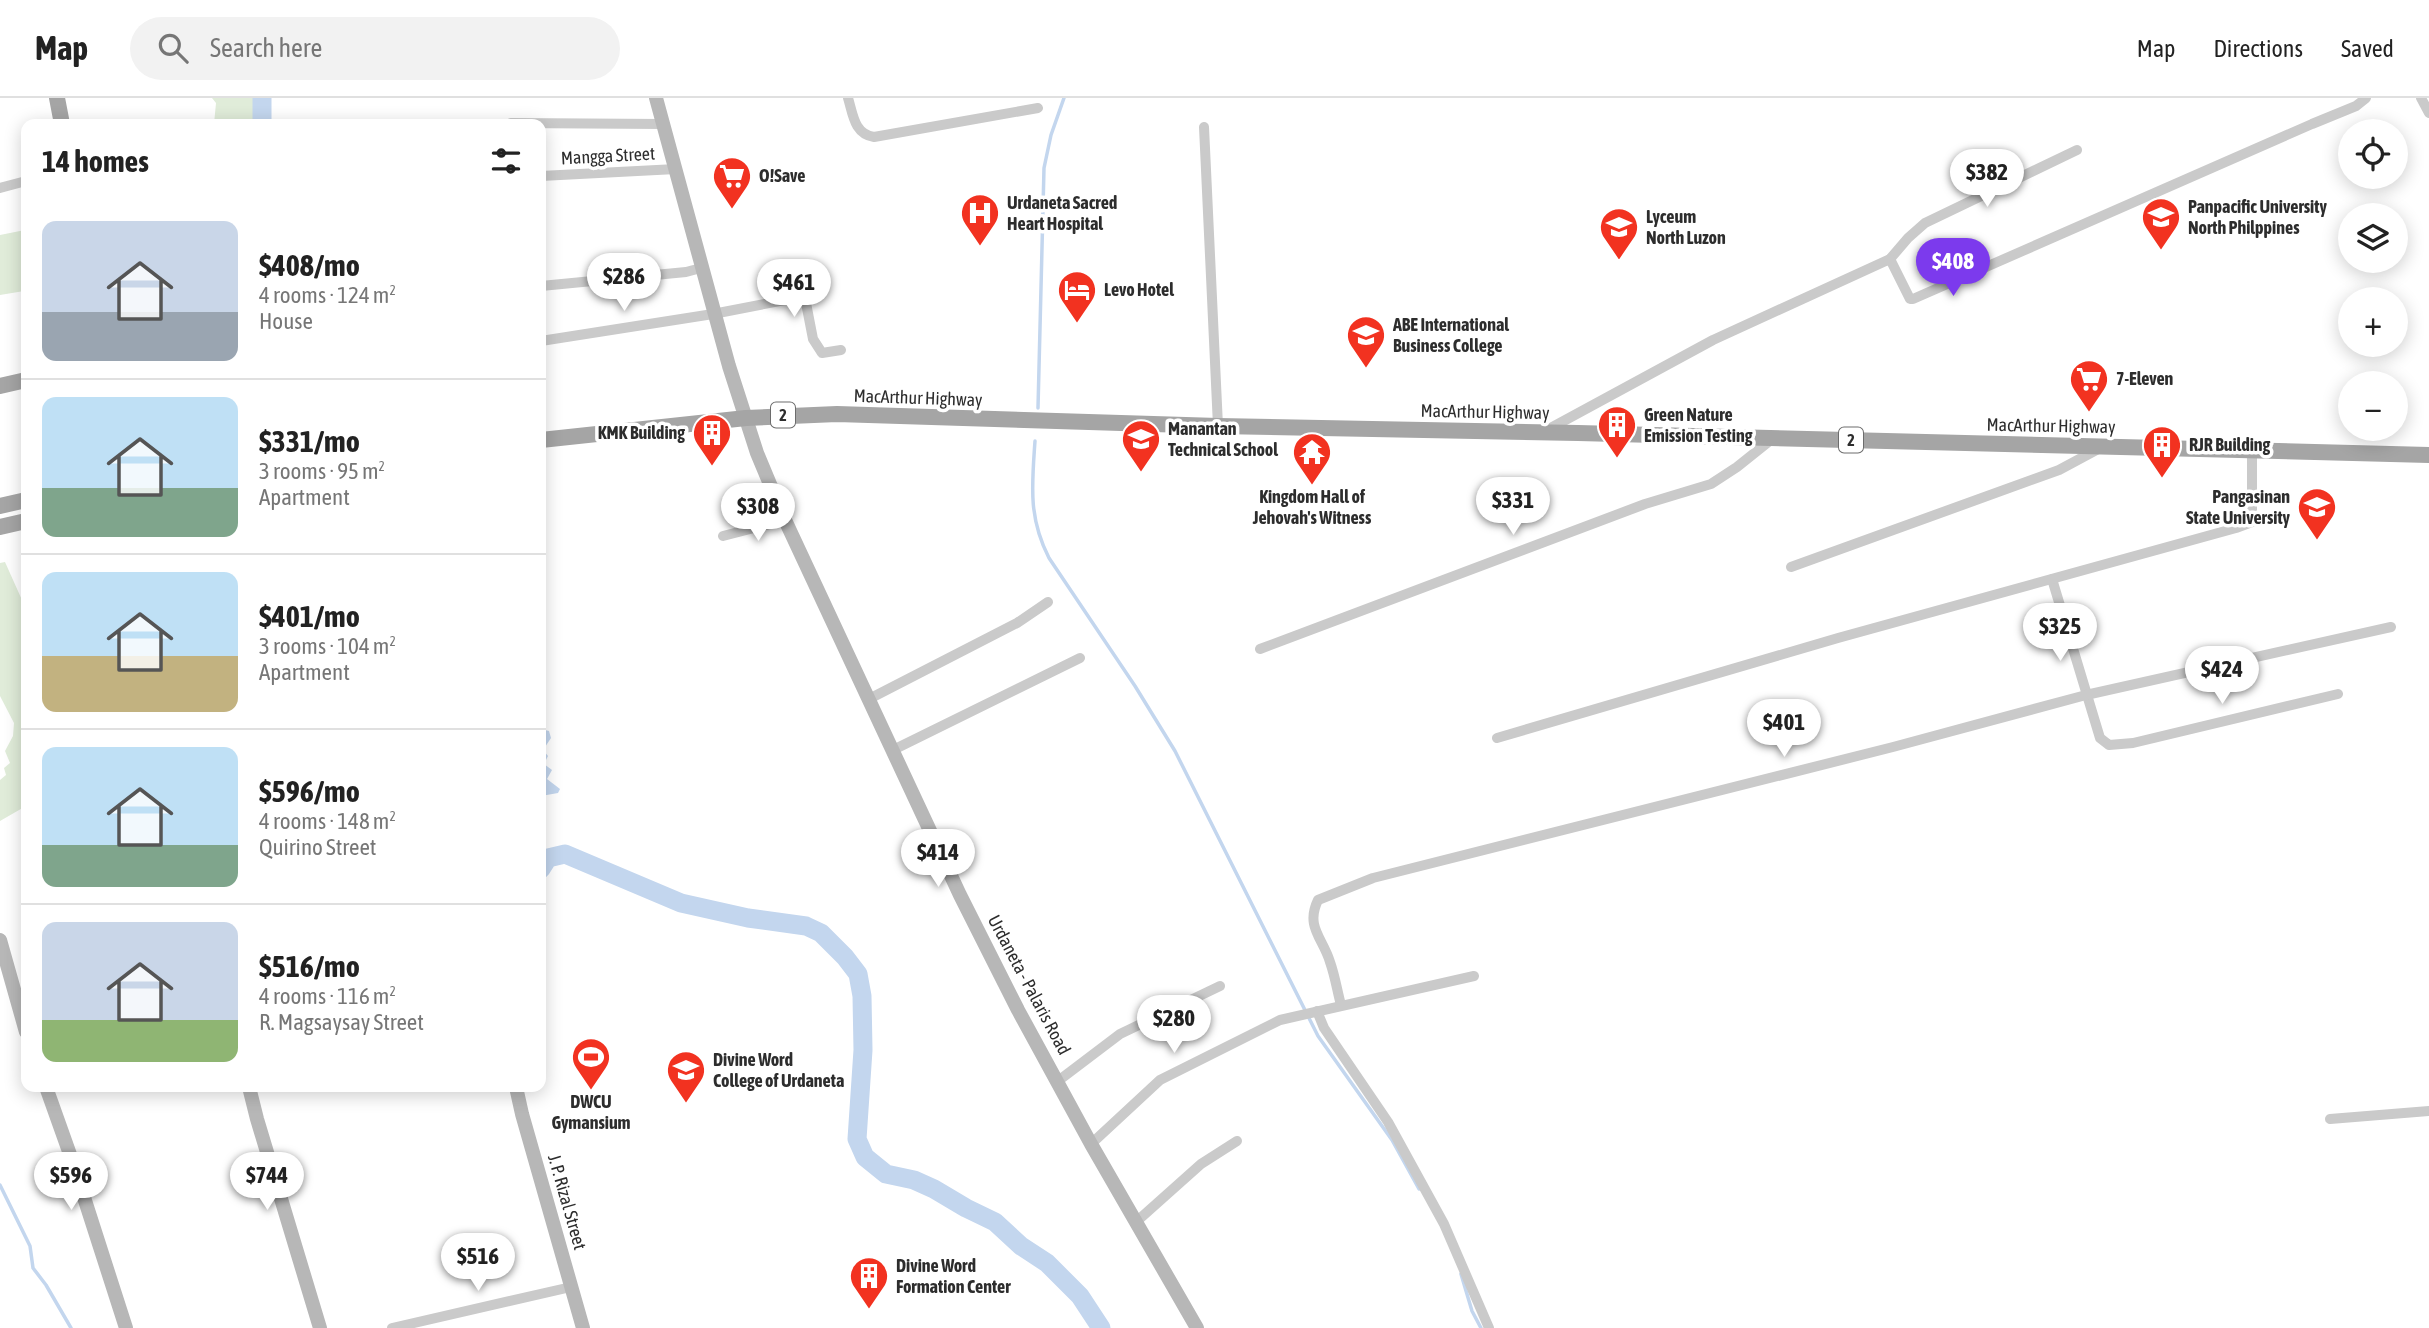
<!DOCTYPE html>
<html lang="en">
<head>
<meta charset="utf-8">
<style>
	:root { --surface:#fff; --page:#f2f2f2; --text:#222; --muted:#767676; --line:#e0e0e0; --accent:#7c3aed }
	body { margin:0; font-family:"Asap Condensed",sans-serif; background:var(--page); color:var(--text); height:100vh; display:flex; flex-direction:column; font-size:26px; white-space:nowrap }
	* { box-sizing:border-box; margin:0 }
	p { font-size:23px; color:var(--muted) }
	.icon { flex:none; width:38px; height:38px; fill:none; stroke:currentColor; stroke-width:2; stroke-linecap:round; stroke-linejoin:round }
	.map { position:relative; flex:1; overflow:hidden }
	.drawer { position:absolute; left:21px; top:21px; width:525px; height:973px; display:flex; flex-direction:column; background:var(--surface); border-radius:14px; box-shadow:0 4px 18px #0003 }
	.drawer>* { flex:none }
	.tools { position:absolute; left:2338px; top:21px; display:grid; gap:14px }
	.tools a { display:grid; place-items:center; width:70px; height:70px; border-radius:50%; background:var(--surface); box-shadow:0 4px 18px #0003; font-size:35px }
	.price { position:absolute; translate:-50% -60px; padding:0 16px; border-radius:24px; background:#fff; color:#222; font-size:23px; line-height:46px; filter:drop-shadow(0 2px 4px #0008) }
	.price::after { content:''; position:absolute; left:50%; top:42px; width:21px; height:16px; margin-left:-10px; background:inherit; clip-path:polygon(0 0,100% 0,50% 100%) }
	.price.selected { background:var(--accent); color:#fff }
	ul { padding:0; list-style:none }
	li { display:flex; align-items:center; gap:21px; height:175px; padding:0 21px }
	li+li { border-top:2px solid var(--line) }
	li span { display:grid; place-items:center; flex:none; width:196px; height:140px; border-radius:14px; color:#555 }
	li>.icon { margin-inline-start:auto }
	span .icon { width:84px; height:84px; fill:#fffc; stroke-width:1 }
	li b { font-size:30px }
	h2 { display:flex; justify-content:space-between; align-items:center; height:84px; padding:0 21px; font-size:30px }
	header { display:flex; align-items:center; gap:42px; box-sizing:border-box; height:98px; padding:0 35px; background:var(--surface); border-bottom:2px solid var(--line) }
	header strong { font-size:33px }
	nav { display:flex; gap:38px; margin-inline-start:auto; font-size:24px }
	.search { width:490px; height:63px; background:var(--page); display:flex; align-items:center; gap:18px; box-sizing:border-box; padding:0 24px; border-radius:38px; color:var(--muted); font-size:26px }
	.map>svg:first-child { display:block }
</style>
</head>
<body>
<header>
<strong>Map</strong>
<div class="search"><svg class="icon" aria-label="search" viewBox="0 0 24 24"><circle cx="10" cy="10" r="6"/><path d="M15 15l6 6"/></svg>Search here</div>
<nav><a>Map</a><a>Directions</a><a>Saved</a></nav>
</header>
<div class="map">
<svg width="2429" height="1230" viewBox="0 0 2429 1230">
	<rect width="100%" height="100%" fill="#fff"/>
	<g fill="#e0ecd9">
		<path d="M212,0H259L257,26H214L216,5Z"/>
		<path d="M25,132L24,193L0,197V137Z"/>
		<path d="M5,464L26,511V708L0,723V682L6,677L4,670L10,665L5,653L13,638L14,625L0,598V465Z"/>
	</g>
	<path fill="#c3d6ee" d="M541,631L549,633L551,640L543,652L548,658L544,666L552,672L547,681L560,691L558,695L541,698Z"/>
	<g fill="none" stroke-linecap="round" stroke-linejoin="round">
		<g stroke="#c3d6ee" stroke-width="3.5">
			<path d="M1038,310L1044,70L1051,37L1064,0"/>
			<path d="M1035,343C1032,387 1028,419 1049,460L1135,588L1175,653L1318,938L1392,1042L1419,1091"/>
			<path d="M0,1087L30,1148L33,1170L46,1187L71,1230"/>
			<path d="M1461,1176L1472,1213L1481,1230"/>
		</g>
		<g stroke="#c3d6ee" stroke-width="19">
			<path d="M262,26V0"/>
			<path d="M541,771L548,760L565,756L681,805L748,820L806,828L821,835L845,859L858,876L862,898L863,952L857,1041L865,1059L886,1076L914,1082L934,1091L966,1110L995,1124L1021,1148L1047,1165L1080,1198L1101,1230"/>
		</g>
		<g stroke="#cacaca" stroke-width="10">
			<path d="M848,0C853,16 854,36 874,39L1038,10"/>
			<path d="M2421,0L2429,15"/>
			<path d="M511,25L663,26"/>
			<path d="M1204,29L1218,328"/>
			<path d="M541,78L676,71"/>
			<path d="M0,90L26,83"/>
			<path d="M1890,161L1908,140L1925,125L2077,52"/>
			<path d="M541,188L686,174L701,170"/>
			<path d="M541,243L713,216L795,200L806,205L813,241L822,255L841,252"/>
			<path d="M1547,332L1713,242L1890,161L1910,201H1913L2312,26L2356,8L2366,0"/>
			<path d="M723,438L785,422"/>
			<path d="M1791,469L2059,372L2100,350"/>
			<path d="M2052,481L2100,640L2109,647L2133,645L2338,596"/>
			<path d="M1260,551L1645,406L1711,386L1737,369L1772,341"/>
			<path d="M869,601L1017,525L1048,504"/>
			<path d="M1497,640L1838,540L2236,430L2252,424V352"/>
			<path d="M893,652L1080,560"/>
			<path d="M1341,907C1337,892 1335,878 1330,864C1323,840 1305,829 1318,802L1373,780L1893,649L2086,597L2391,529"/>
			<path d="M1317,913L1324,930L1388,1024L1444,1126L1489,1230"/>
			<path d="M1058,983L1120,936L1220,888"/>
			<path d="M2330,1021L2429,1013"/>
			<path d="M1091,1046L1160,982L1280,922L1474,878"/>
			<path d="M1136,1124L1201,1066L1237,1043"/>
			<path d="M392,1230L571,1189"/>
		</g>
		<g stroke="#b7b7b7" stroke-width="14">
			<path d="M656,0L729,268L757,355L785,422L960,797L1018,912L1091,1046L1197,1230"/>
			<path d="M0,842L26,934"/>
			<path d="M46,989L72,1062L126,1230"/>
			<path d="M249,989L257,1021L320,1230"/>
			<path d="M516,989L522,1016L583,1230"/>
		</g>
		<g stroke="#a5a5a5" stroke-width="16">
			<path d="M57,0L62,26"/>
			<path d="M0,288L26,282"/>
			<path d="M541,342L746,320L837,316L1218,328L1578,335L2429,357"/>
			<path d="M0,408L26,402"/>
			<path d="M0,429L26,423"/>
		</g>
	</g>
	<defs>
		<g id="supermarket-pin" transform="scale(2.0125)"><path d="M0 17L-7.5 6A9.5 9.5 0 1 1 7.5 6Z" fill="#f23220" stroke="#fff"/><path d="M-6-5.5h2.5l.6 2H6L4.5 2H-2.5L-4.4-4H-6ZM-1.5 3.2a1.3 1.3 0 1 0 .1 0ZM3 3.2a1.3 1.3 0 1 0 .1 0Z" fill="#fff"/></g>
		<g id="hospital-pin" transform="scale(2.0125)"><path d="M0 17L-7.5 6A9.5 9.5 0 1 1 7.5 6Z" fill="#f23220" stroke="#fff"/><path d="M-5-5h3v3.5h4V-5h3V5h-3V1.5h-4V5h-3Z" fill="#fff"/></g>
		<g id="university-pin" transform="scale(2.0125)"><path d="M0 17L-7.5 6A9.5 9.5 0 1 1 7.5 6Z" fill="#f23220" stroke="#fff"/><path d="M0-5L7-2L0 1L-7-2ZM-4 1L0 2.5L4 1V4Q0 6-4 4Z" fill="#fff"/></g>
		<g id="hotel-pin" transform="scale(2.0125)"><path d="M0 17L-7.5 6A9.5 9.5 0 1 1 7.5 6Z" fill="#f23220" stroke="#fff"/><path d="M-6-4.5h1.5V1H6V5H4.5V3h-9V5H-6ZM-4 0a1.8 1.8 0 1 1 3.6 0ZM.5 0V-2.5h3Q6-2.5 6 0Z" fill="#fff"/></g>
		<g id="building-pin" transform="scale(2.0125)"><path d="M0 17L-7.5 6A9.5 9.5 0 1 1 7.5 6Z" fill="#f23220" stroke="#fff"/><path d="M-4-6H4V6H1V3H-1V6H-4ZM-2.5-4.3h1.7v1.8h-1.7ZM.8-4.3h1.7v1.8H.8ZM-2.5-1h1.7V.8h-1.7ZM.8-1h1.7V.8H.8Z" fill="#fff"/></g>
		<g id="temple-pin" transform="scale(2.0125)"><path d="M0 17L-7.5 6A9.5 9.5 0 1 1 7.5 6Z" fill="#f23220" stroke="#fff"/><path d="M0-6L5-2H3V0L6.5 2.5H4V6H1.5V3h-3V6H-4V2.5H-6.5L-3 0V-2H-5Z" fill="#fff"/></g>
		<g id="stadium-pin" transform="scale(2.0125)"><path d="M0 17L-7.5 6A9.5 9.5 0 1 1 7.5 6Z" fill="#f23220" stroke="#fff"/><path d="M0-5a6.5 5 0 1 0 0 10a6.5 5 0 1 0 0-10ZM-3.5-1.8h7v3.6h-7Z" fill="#fff"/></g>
	</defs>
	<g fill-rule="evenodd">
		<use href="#supermarket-pin" x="732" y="78"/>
		<use href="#hospital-pin" x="980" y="115"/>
		<use href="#university-pin" x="2161" y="119"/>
		<use href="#university-pin" x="1619" y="129"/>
		<use href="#hotel-pin" x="1077" y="192"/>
		<use href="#university-pin" x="1366" y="237"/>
		<use href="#supermarket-pin" x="2089" y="281"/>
		<use href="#building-pin" x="1617" y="327"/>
		<use href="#building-pin" x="712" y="335"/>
		<use href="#university-pin" x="1141" y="341"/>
		<use href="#building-pin" x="2162" y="347"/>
		<use href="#temple-pin" x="1312" y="354"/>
		<use href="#university-pin" x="2317" y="409"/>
		<use href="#stadium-pin" x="591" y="959"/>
		<use href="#university-pin" x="686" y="972"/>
		<use href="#building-pin" x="869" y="1178"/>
	</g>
	<g text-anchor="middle" stroke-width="7" stroke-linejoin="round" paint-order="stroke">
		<g fill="#fff" stroke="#6c6c6c" stroke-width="2">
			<rect x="771" y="304.5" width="24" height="25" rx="5"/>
			<rect x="1839" y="329.5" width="24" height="25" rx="5"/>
		</g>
		<g font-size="16" font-weight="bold" fill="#2d2d2d">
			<text x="783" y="323">2</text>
			<text x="1851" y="348">2</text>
		</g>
		<g font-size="18" fill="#2d2d2d" stroke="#fff">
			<text transform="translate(608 58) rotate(-3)" y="6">Mangga Street</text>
			<text transform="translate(918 300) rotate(2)" y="6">MacArthur Highway</text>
			<text transform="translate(1485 314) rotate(1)" y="6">MacArthur Highway</text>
			<text transform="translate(2051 328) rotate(1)" y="6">MacArthur Highway</text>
			<text transform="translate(1029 887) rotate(62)" y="6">Urdaneta - Palaris Road</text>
			<text transform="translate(567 1104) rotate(74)" y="6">J. P. Rizal Street</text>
		</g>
		<g font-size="18" font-weight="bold" fill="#2d2d2d" stroke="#fff" text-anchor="start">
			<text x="759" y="84">O!Save</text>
			<text x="1007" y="111">Urdaneta Sacred<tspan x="1007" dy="21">Heart Hospital</tspan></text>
			<text x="2188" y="115">Panpacific University<tspan x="2188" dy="21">North Philppines</tspan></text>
			<text x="1646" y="125">Lyceum<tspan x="1646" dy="21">North Luzon</tspan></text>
			<text x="1104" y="198">Levo Hotel</text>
			<text x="1393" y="233">ABE International<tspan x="1393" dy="21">Business College</tspan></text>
			<text x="2116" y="287">7-Eleven</text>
			<text x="1644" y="323">Green Nature<tspan x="1644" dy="21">Emission Testing</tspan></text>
			<text x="1168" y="337">Manantan<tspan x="1168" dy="21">Technical School</tspan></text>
			<text x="685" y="341" text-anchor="end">KMK Building</text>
			<text x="2189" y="353">RJR Building</text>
			<text x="1312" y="405" text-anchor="middle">Kingdom Hall of<tspan x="1312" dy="21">Jehovah's Witness</tspan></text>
			<text x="2290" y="405" text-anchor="end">Pangasinan<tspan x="2290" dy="21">State University</tspan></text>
			<text x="713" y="968">Divine Word<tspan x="713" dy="21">College of Urdaneta</tspan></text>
			<text x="591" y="1010" text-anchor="middle">DWCU<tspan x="591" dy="21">Gymansium</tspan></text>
			<text x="896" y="1174">Divine Word<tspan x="896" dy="21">Formation Center</tspan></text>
		</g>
	</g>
</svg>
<div class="tools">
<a><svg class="icon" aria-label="locate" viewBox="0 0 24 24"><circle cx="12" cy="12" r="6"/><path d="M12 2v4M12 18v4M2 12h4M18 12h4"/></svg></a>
<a><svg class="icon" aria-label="layers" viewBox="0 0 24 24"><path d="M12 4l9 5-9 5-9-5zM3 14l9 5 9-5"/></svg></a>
<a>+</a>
<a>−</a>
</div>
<b class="price" style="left:1987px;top:111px">$382</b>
<b class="price selected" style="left:1953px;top:200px">$408</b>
<b class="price" style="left:624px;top:215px">$286</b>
<b class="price" style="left:794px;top:221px">$461</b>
<b class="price" style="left:1513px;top:439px">$331</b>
<b class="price" style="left:758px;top:445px">$308</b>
<b class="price" style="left:2060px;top:565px">$325</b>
<b class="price" style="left:2222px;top:608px">$424</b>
<b class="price" style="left:1784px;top:661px">$401</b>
<b class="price" style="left:938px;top:791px">$414</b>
<b class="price" style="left:1174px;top:957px">$280</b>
<b class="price" style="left:71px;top:1114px">$596</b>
<b class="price" style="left:267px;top:1114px">$744</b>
<b class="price" style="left:478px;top:1195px">$516</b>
<section class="drawer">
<h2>14 homes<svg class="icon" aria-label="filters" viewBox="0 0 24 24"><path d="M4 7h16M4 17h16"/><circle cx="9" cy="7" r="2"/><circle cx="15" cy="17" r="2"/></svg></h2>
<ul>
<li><span style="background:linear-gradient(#c9d6e8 65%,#9aa5b1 0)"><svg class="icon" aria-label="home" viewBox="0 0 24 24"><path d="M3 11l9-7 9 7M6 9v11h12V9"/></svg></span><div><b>$408/mo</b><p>4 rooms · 124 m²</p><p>House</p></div></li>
<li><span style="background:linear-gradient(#bfe0f5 65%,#7fa58c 0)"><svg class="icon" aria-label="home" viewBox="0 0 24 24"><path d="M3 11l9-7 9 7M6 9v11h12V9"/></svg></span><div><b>$331/mo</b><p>3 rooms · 95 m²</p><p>Apartment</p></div></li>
<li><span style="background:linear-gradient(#bfe0f5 60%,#c2b280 0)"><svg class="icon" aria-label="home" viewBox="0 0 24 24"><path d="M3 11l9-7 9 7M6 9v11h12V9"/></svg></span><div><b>$401/mo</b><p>3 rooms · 104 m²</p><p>Apartment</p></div></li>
<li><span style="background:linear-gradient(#bfe0f5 70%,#7fa58c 0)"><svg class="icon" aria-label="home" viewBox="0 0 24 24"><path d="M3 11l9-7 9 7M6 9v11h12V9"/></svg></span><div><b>$596/mo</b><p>4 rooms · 148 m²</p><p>Quirino Street</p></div></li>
<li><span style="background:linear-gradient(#c9d6e8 70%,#8fb573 0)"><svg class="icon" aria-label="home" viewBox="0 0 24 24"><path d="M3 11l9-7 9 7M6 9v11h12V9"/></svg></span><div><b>$516/mo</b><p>4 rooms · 116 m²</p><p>R. Magsaysay Street</p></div></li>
</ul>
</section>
</div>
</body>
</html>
